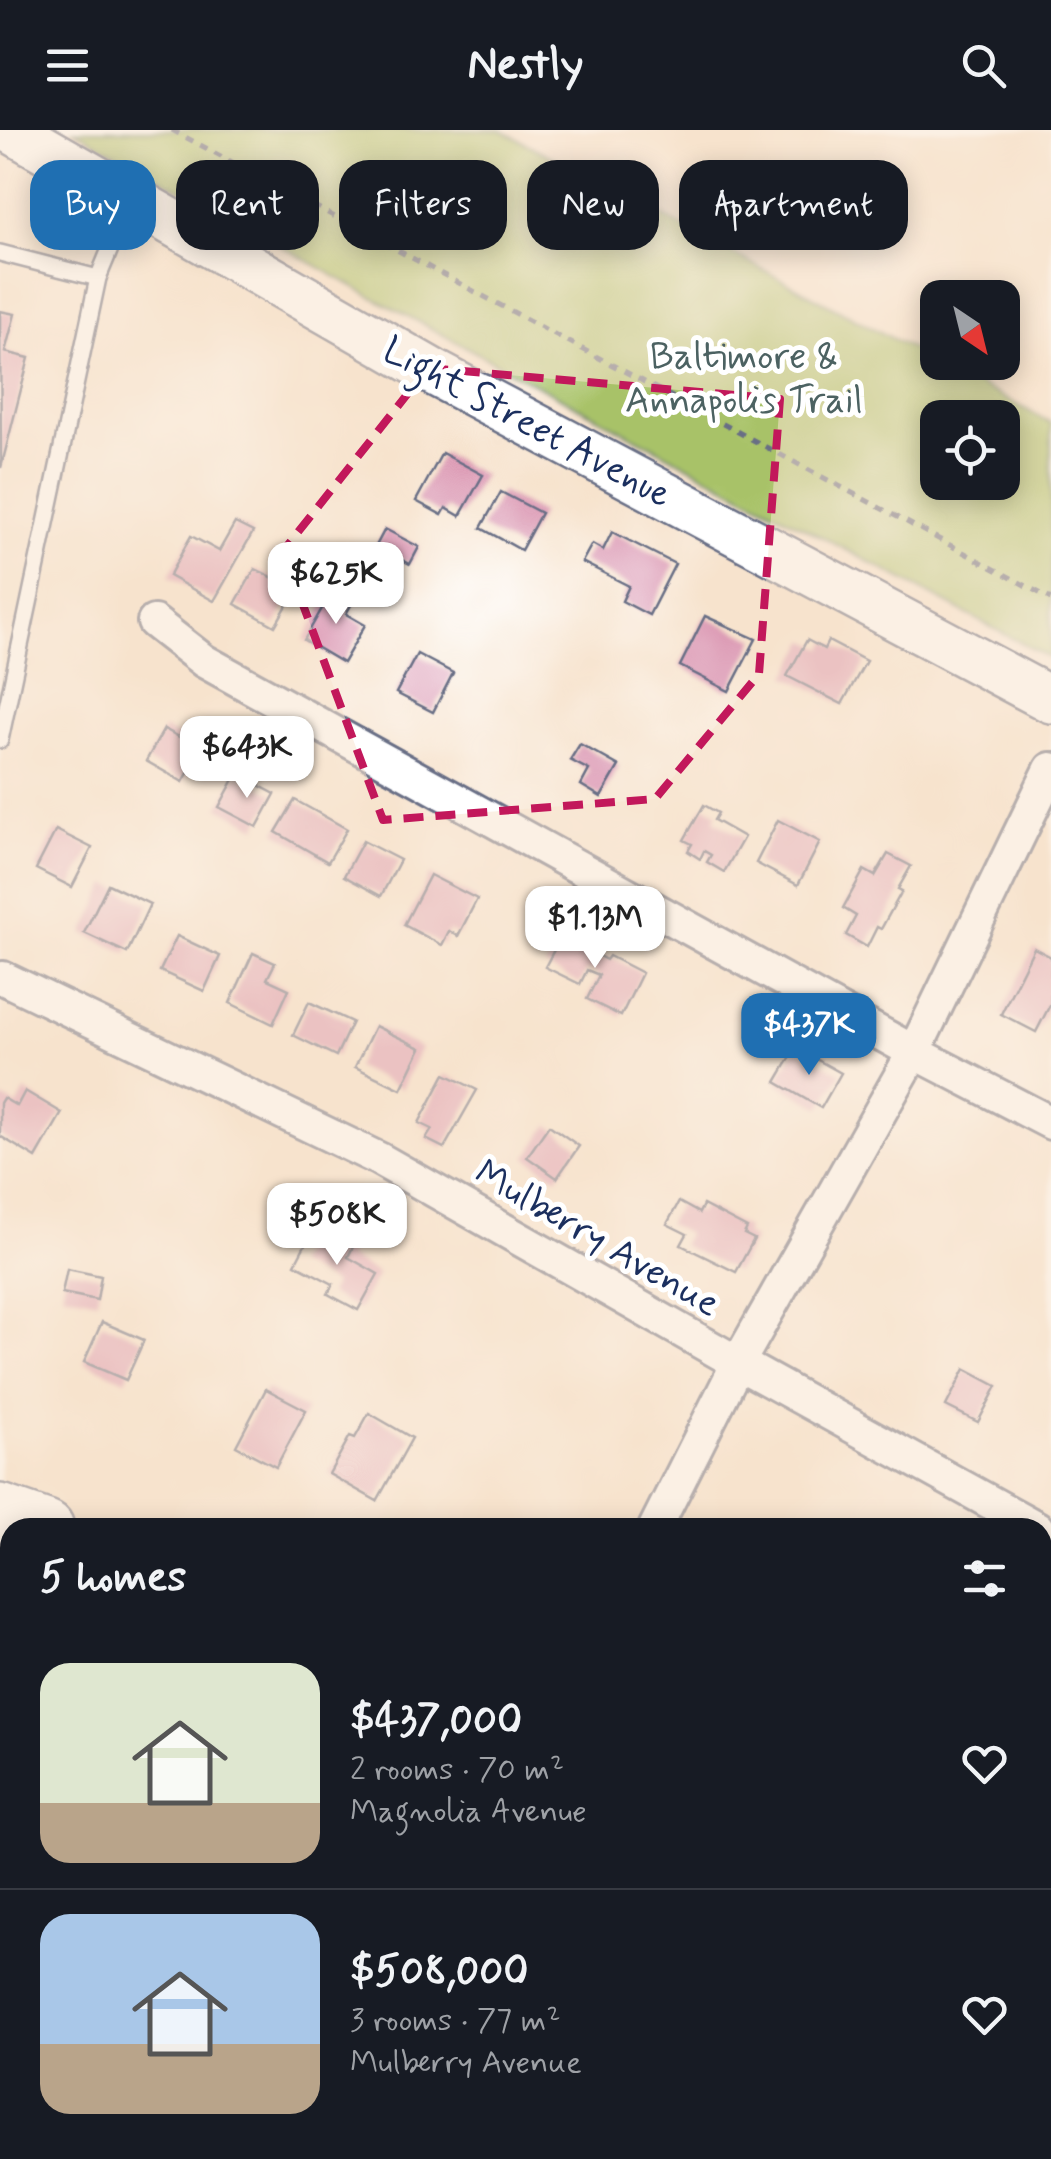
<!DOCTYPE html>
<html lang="en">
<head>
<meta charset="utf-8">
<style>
	:root { --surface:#171b24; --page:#242831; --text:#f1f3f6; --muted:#9ea1a6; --line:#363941; --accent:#1f6fb2 }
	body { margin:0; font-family:Mynerve,sans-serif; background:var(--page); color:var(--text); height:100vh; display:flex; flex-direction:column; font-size:38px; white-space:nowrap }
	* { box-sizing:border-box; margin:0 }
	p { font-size:32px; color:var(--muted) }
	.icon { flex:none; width:55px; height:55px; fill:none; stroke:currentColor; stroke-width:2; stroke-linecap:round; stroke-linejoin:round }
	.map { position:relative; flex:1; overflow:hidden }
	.panel { position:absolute; left:0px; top:1388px; width:1052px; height:642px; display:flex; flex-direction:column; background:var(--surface); border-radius:30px 30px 0 0; box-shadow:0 5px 25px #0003 }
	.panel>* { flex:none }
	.top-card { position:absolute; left:30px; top:30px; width:992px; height:90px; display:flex; gap:20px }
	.needle { width:65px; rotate:145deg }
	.tools { position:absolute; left:920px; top:150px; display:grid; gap:20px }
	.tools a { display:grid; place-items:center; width:100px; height:100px; border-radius:20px; background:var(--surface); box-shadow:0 5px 25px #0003; font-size:50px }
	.price { position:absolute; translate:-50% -85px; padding:0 22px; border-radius:20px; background:#fff; color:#222; font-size:32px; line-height:65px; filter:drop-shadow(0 2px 5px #0008) }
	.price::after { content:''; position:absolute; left:50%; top:60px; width:30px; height:22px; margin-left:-15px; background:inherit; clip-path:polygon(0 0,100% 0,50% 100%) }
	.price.current { background:var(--accent); color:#fff }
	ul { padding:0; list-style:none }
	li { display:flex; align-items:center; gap:30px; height:250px; padding:0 40px }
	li+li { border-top:2px solid var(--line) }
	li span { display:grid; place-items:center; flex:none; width:280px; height:200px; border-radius:30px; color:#555 }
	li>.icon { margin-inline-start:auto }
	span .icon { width:120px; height:120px; fill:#fffc; stroke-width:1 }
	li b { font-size:42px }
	h2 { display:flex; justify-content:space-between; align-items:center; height:120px; padding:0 40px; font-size:42px }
	.tag { padding:0 35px; border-radius:30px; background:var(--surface); box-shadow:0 5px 25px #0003; font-size:35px; line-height:90px }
	.tag.current { background:var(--accent); color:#fff }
	header { display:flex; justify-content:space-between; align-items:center; height:130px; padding:0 40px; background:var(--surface); font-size:45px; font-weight:800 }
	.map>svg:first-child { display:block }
</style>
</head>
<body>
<header><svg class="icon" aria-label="menu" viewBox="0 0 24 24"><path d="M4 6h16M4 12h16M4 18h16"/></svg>Nestly<svg class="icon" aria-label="search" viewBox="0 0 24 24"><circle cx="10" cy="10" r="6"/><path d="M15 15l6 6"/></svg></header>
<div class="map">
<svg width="1051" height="2029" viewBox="0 0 1051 2029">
	<rect width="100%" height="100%" fill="#fff"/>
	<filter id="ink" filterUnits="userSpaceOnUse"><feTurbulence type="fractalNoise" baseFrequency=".01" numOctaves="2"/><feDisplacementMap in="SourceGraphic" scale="20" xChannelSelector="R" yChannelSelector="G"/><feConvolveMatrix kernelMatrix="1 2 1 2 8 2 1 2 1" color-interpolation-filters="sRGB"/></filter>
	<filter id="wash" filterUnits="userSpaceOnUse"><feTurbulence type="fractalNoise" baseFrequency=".0048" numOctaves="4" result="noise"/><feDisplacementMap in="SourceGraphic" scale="40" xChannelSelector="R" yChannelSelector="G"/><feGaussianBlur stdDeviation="2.25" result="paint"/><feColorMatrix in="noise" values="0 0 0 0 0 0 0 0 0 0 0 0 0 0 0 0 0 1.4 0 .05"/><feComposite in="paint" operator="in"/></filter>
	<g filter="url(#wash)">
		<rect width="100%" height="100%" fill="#f7e3cd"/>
		<path fill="#a8c268" stroke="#627863" stroke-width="2.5" fill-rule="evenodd" d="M74,0H501L1051,293V529L372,167ZM938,288H1002V352H938Z"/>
		<g id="blocks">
			<g fill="#dc9ab4">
				<path d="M0,181L15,184L5,222L29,228L1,338Z"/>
				<path d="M442,323L483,345L460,386L446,378L442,385L416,371Z"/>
				<path d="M501,362L541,383L521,420L481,398Z"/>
				<path d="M235,393L253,402L214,471L169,446L191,406L219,421Z"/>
				<path d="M385,399L419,417L410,434L376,416Z"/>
				<path d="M612,402L675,434L649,485L622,471L629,456L582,432L592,414L603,420Z"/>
				<path d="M255,439L280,451L283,445L300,453L275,496L235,474Z"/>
				<path d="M335,456L355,468L346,484L365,495L343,533L304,510Z"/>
				<path d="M705,486L756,509L729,561L680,536Z"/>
				<path d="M807,510L824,519L828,511L866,531L842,574L787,546Z"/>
				<path d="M417,524L453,543L433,582L396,563Z"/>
				<path d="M188,598L207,609L183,652L146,631L164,599L183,609Z"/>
				<path d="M580,614L619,636L601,667L581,655L589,640L570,630Z"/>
				<path d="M237,644L275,664L257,697L219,677Z"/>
				<path d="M295,670L347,699L328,732L276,702Z"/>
				<path d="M704,675L718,683L714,690L744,707L724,742L707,732L711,725L704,721L700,729L688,721L692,714L684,710Z"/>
				<path d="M778,690L820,712L798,755L756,733Z"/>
				<path d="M56,700L92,718L72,757L36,739Z"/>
				<path d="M363,711L400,730L381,766L344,746Z"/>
				<path d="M888,724L911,736L898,759L902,761L881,799L877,797L867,817L846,805L856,786L843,778L864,740L875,746Z"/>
				<path d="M430,745L477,769L458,806L449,801L442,815L404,795Z"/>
				<path d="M108,754L150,774L127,823L84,803Z"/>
				<path d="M578,798L599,809L594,819L597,820L595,824L606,830L609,826L642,843L621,886L587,869L599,845L587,840L580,854L545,837L563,803L573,808Z"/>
				<path d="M177,806L220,826L204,861L160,841Z"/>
				<path d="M1034,818L1051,827V873L1036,902L1001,884Z"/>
				<path d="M253,823L275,833L267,849L289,859L273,894L230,873Z"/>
				<path d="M309,872L352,892L336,926L293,905Z"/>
				<path d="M375,896L421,918L401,959L355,937Z"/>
				<path d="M796,918L841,943L821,978L776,952Z"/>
				<path d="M445,944L477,960L444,1018L426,1009L432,999L419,993Z"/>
				<path d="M25,961L62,983L36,1028L0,1006V973L3,968L17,976Z"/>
				<path d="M549,995L579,1016L557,1048L527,1027Z"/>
				<path d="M679,1072L699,1083L703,1075L747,1098L744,1104L754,1109L736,1142L681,1115L687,1104L667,1094Z"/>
				<path d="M315,1096L353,1117L348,1127L378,1144L358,1180L328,1164L333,1154L295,1134Z"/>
				<path d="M67,1139L101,1146L97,1170L62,1163Z"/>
				<path d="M102,1192L144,1210L126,1250L84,1232Z"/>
				<path d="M965,1239L997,1256L978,1292L946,1276Z"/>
				<path d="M266,1259L306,1280L276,1337L236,1316Z"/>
				<path d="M369,1283L412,1308L377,1371L329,1344L350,1306L355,1308Z"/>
				<path d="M22,2020H90L85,2029H18Z"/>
			</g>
		</g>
	</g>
	<g filter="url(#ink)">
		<use href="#blocks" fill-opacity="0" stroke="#686e85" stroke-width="2.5"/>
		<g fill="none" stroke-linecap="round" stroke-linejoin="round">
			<g stroke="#686e85" stroke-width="20">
				<g id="lane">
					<path d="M0,123L98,148"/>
					<path d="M0,610L98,148L129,73"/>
				</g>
			</g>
			<g stroke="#686e85" stroke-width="38">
				<g id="street">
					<path d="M154,492L204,531L914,922L1051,993"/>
					<path d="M3,848L379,1029L738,1233L1037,1398"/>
					<path d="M655,1398L738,1233L914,922L1051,639"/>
					<path d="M0,1685L10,1690"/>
					<path d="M647,2020L664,2029"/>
					<path d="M314,2029L319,2020"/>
				</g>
			</g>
			<g stroke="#686e85" stroke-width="50">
				<path id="secondary" d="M11,0L433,242L1051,570"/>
			</g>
			<g stroke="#686e85" stroke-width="60">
				<g id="highway">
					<path d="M0,1382L46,1398"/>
					<path d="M0,1490L10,1493"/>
					<path d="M1042,1750L1051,1753"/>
					<path d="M1042,1866L1051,1869"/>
				</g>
			</g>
			<path stroke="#686e85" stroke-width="5" stroke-dasharray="8 8" stroke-linecap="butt" d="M172,0L1051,469"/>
			<use href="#lane" stroke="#fff" stroke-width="15"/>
			<use href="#street" stroke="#fff" stroke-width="32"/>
			<use href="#secondary" stroke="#fff" stroke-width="45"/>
			<use href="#highway" stroke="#fff" stroke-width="55"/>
		</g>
	</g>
	<path d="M0 0H1051V2029H0ZM428,238L780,269L759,544L655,669L383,690L283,421Z" fill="#f7e3cd" fill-opacity=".55" fill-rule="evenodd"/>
	<path fill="none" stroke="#c2185b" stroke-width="8" stroke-dasharray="20 12" stroke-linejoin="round" d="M428,238L780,269L759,544L655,669L383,690L283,421Z"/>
	<g text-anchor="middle" stroke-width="10" stroke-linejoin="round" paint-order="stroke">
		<g font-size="38" fill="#4c6262" stroke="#fff">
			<text x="744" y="238">Baltimore &amp;<tspan x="744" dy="44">Annapolis Trail</tspan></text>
		</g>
		<g font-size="38" fill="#1b2f5e" stroke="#fff">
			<text transform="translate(528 291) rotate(28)" y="13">Light Street Avenue</text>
			<text transform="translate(598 1107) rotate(30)" y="13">Mulberry Avenue</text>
		</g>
	</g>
</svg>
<div class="tools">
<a><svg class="needle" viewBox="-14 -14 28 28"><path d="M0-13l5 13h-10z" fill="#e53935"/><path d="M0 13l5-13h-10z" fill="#9ea1a6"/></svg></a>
<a><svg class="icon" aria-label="locate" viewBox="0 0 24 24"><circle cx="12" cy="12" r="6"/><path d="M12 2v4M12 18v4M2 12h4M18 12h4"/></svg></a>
</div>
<b class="price" style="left:336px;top:497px">$625K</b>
<b class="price" style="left:247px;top:671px">$643K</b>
<b class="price" style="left:595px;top:841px">$1.13M</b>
<b class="price current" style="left:809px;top:948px">$437K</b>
<b class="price" style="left:337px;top:1138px">$508K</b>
<div class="top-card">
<a class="tag current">Buy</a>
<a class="tag">Rent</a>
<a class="tag">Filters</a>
<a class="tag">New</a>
<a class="tag">Apartment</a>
</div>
<section class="panel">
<h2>5 homes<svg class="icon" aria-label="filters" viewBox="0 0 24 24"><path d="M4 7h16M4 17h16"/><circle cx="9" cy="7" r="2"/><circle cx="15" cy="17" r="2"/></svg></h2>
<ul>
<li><span style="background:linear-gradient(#dfe7d0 70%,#b9a48a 0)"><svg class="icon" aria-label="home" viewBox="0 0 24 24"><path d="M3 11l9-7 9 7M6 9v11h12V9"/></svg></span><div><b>$437,000</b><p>2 rooms · 70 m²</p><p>Magnolia Avenue</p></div><svg class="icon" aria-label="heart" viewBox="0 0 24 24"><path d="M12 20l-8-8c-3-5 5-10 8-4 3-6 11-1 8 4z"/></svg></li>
<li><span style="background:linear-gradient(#a9c7e8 65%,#b9a48a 0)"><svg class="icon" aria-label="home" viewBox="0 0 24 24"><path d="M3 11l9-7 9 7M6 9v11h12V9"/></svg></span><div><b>$508,000</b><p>3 rooms · 77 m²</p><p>Mulberry Avenue</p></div><svg class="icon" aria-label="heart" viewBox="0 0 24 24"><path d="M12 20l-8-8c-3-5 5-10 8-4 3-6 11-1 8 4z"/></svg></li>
</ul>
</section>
</div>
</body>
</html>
